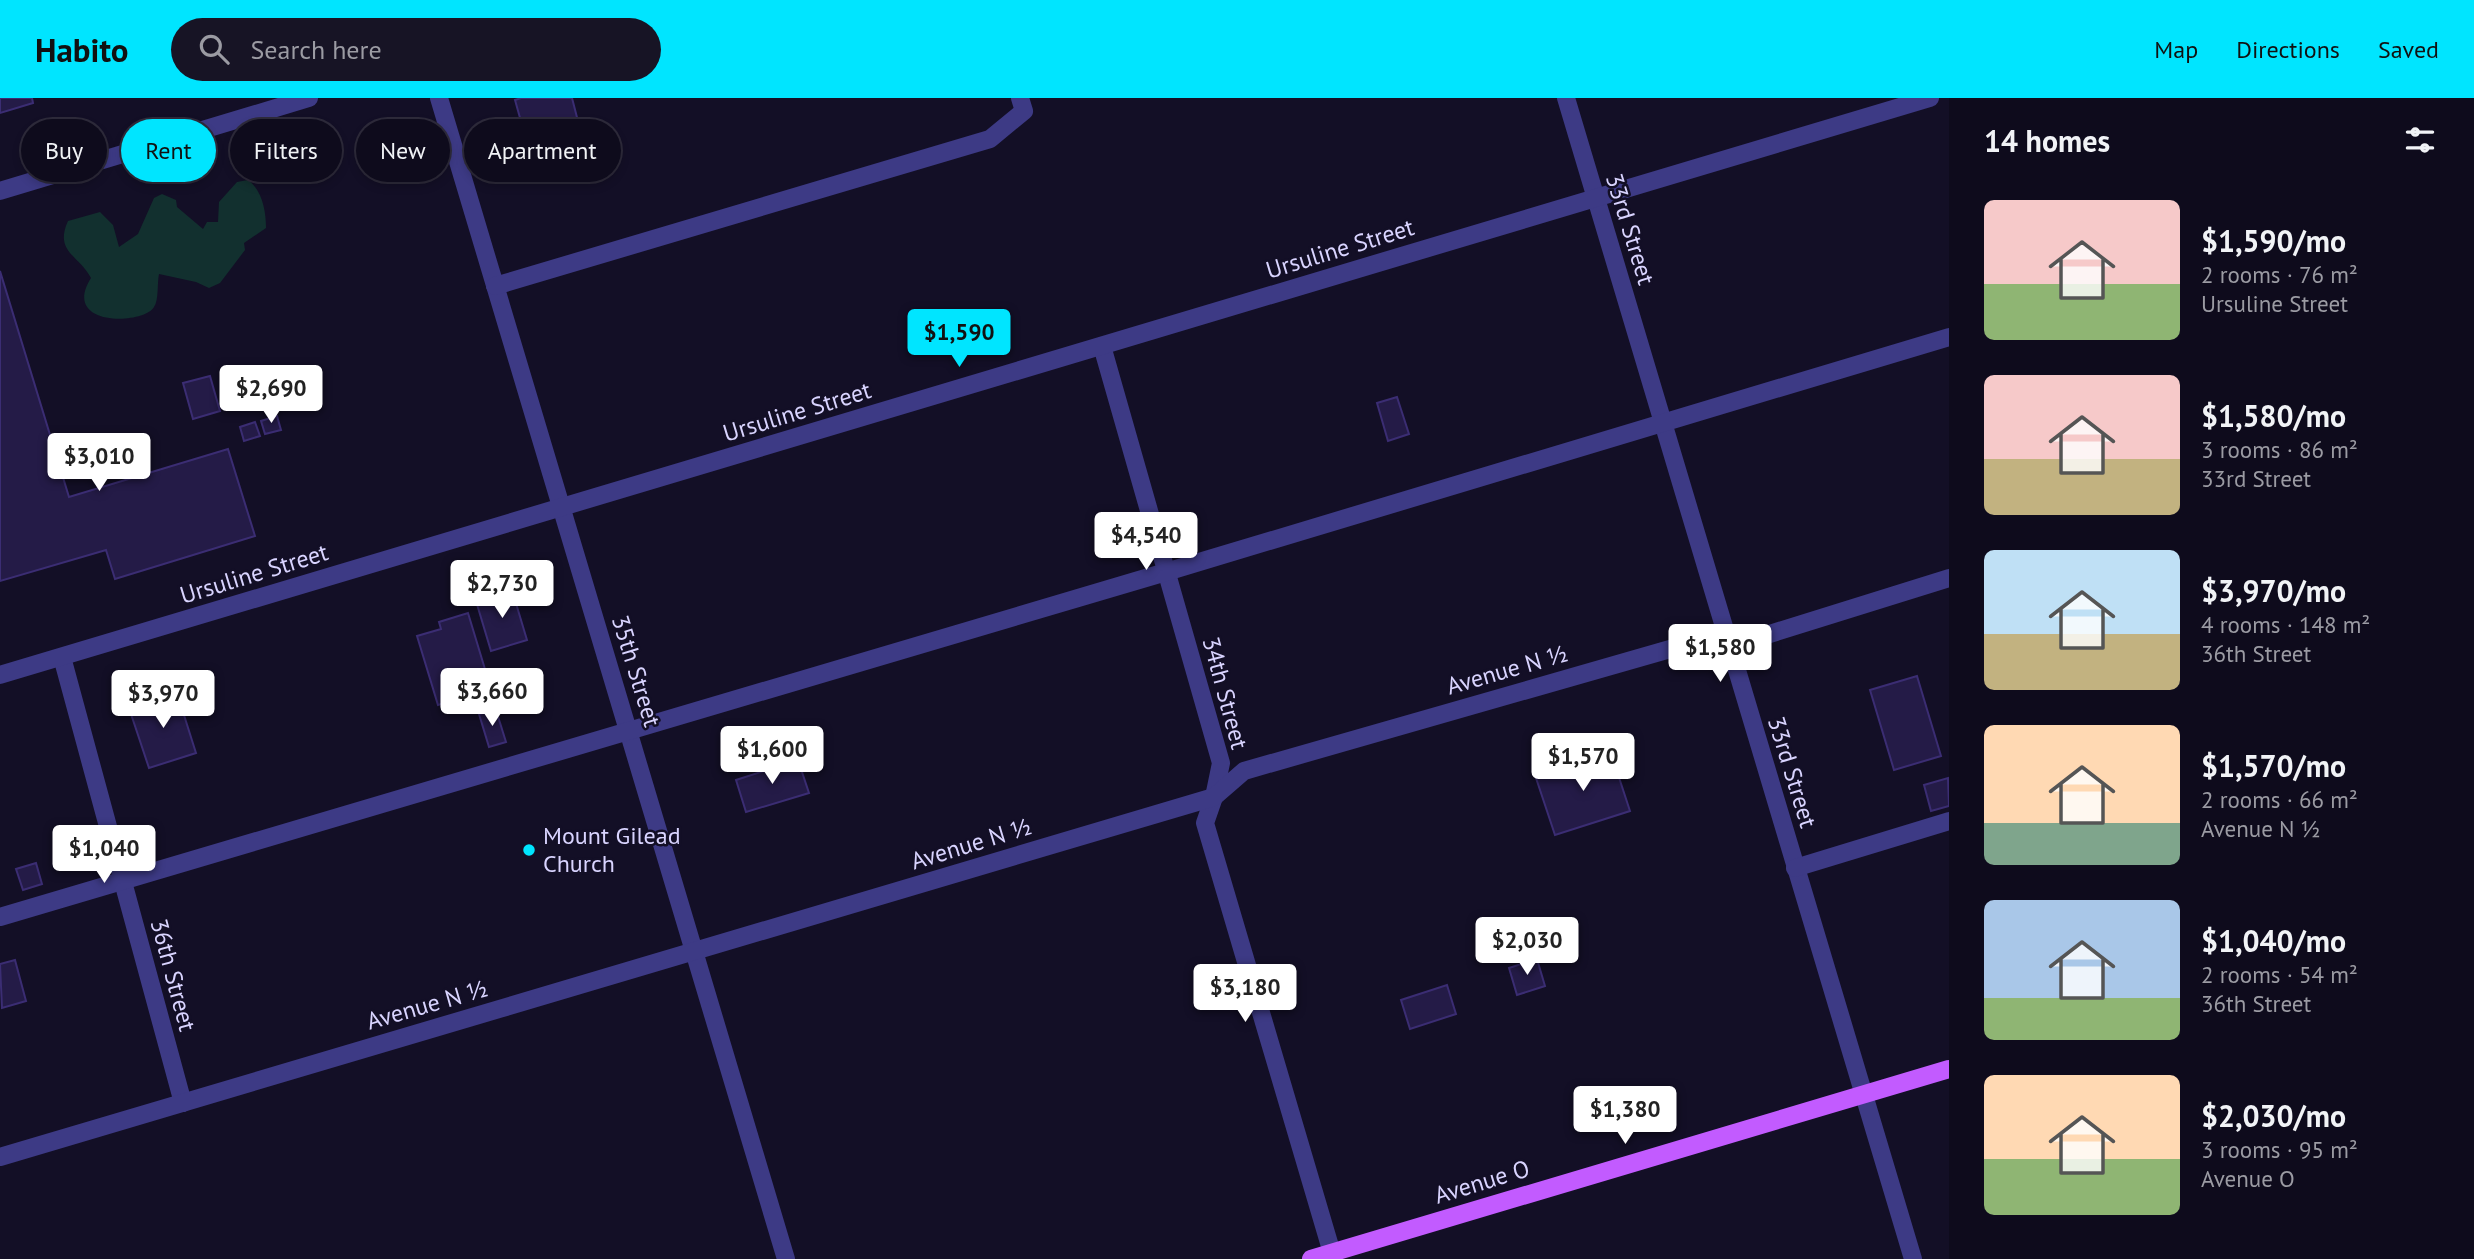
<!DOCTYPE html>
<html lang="en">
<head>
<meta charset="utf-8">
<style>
	:root { --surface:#0e0b1c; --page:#171425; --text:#f1f3f6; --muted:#9b9ba3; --line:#2e2b3b; --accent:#00e5ff }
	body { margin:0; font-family:"PT Sans",sans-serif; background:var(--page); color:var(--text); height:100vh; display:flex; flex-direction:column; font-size:26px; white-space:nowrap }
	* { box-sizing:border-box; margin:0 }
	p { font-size:23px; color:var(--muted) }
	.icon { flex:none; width:38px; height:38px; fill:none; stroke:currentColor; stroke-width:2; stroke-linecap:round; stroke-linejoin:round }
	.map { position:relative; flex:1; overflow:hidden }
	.side { display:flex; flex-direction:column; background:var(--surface); width:525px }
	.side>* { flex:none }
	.guide { position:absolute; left:21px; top:21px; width:665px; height:63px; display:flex; gap:14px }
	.price { position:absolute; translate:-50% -60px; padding:0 16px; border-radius:7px; background:#fff; color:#222; font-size:23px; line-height:46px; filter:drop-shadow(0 2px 4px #0008) }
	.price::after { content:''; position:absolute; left:50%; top:42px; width:21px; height:16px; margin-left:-10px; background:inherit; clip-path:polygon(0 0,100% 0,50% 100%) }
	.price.current { background:var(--accent); color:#111 }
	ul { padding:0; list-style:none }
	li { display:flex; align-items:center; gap:21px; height:175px; padding:0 35px }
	li span { display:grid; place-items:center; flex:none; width:196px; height:140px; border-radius:10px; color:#555 }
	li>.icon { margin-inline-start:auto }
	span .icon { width:84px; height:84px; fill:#fffc; stroke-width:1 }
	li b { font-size:30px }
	h2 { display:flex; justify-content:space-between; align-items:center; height:84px; padding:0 35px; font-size:30px }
	.chip { padding:0 24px; border-radius:32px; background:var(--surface); box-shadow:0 4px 10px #0003,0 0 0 2px var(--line); font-size:24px; line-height:63px }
	.chip.current { background:var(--accent); color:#111 }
	header { display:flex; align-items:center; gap:42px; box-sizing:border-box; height:98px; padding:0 35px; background:var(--accent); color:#111 }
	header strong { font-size:33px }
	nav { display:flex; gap:38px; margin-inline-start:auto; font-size:24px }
	.search { width:490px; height:63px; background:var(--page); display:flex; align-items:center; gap:18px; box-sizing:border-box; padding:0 24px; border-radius:38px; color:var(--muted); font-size:26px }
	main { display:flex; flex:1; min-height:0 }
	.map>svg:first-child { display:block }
</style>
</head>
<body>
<header>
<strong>Habito</strong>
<div class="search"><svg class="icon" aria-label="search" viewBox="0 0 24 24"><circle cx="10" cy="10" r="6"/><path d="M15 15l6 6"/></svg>Search here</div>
<nav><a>Map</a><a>Directions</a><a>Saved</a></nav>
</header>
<main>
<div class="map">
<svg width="1949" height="1161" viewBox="0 0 1949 1161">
	<rect width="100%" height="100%" fill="#130f26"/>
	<path fill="#12302f" d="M248,82C262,92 266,113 266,130L244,145L245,152L220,185L209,190L196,184L159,176C157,185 159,202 154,209C144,227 60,229 91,180C79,157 54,154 68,123L100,114L113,127L119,149L138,136L154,100L162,96L176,102L177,109L203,131L207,124H218L219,104L237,84Z"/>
	<g fill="#241b47" stroke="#3b2d73" stroke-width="2">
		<path d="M0,0H32L33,5L0,15Z"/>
		<path d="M521,0H572L580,31L527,45L515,2Z"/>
		<path d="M0,173L69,399L228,351L255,438L115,481L106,452L0,483Z"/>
		<path d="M210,278L220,313L193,321L183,285Z"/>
		<path d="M1397,299L1409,336L1388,343L1377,305Z"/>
		<path d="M277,318L281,332L265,336L261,323Z"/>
		<path d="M255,324L260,338L244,343L240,329Z"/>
		<path d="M512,492L527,542L491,553L476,503Z"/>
		<path d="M468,515L491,591L438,607L417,538L441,531L439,524Z"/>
		<path d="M1917,578L1941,658L1894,672L1870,592Z"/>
		<path d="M177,595L196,655L149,670L129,610Z"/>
		<path d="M496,612L506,644L489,649L479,616Z"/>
		<path d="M1610,652L1630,713L1555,737L1535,677Z"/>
		<path d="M798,662L809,695L746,714L736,682Z"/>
		<path d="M1948,680L1949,708L1931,713L1924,687Z"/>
		<path d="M36,765L42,786L23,792L16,771Z"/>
		<path d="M1537,861L1545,888L1517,897L1509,870Z"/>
		<path d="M15,862L26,903L2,910L0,866Z"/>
		<path d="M1447,887L1456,916L1410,931L1401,902Z"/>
	</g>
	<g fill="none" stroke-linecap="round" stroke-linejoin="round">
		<g stroke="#3d3a85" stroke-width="18">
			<path d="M439,0L786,1161"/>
			<path d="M1566,0L1913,1161"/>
			<path d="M0,93L309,0"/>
			<path d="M495,188L990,41L1024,13L1020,0"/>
			<path d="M1102,248L1221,665L1214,699L1205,725L1332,1155"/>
			<path d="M62,559L183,1005"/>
			<path d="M0,577L1930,0"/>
			<path d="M1795,770L1949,723"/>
			<path d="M0,819L1166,474L1949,239"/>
			<path d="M0,1059L1214,699L1244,673L1691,545L1728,549L1949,480"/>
		</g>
		<path stroke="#c25bff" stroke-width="18" d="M1311,1161L1949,971"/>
	</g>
	<circle fill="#00e5ff" stroke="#130f26" stroke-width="2.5" cx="529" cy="752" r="7"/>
	<g text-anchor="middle" stroke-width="5" stroke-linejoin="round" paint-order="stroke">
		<g font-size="24" fill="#d9d4ff" stroke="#130f26">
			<text transform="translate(1630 131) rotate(73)" y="8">33rd Street</text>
			<text transform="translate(1340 151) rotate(-17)" y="8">Ursuline Street</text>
			<text transform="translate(797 314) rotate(-17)" y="8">Ursuline Street</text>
			<text transform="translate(254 476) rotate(-17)" y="8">Ursuline Street</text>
			<text transform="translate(1507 572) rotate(-16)" y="8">Avenue N ½</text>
			<text transform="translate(636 573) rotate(73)" y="8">35th Street</text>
			<text transform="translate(1225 595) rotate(75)" y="8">34th Street</text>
			<text transform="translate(1792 674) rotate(73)" y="8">33rd Street</text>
			<text transform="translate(971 746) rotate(-17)" y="8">Avenue N ½</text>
			<text transform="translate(173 877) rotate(75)" y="8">36th Street</text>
			<text transform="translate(427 907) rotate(-16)" y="8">Avenue N ½</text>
			<text transform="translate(1482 1084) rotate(-17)" y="8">Avenue O</text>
		</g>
		<g font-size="24" fill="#d9d4ff" stroke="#130f26" text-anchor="start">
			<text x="543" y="746">Mount Gilead<tspan x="543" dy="28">Church</tspan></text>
		</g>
	</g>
</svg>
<b class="price current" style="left:959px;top:271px">$1,590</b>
<b class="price" style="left:271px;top:327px">$2,690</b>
<b class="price" style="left:99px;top:395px">$3,010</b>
<b class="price" style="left:1146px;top:474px">$4,540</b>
<b class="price" style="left:502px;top:522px">$2,730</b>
<b class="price" style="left:1720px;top:586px">$1,580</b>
<b class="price" style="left:492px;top:630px">$3,660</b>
<b class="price" style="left:163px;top:632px">$3,970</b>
<b class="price" style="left:772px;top:688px">$1,600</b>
<b class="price" style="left:1583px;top:695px">$1,570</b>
<b class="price" style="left:104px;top:787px">$1,040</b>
<b class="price" style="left:1527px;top:879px">$2,030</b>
<b class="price" style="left:1245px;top:926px">$3,180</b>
<b class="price" style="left:1625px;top:1048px">$1,380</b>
<div class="guide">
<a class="chip">Buy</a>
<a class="chip current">Rent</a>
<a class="chip">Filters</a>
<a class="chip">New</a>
<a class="chip">Apartment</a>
</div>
</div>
<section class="side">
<h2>14 homes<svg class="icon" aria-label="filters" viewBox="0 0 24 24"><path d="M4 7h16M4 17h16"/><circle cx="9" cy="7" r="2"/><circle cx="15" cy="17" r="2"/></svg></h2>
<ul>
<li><span style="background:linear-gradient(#f6c9c9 60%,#8fb573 0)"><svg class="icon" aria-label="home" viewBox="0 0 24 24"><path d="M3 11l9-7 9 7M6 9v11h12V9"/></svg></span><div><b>$1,590/mo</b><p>2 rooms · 76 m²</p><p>Ursuline Street</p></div></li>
<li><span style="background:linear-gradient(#f6c9c9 60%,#c2b280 0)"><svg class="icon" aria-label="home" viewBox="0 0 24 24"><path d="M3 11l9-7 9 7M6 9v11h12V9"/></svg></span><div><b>$1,580/mo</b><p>3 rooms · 86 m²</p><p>33rd Street</p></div></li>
<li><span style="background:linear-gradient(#bfe0f5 60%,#c2b280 0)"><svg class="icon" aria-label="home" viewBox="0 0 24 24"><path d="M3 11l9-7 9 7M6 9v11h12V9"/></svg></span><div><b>$3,970/mo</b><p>4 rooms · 148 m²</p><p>36th Street</p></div></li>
<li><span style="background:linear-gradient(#ffd9b3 70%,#7fa58c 0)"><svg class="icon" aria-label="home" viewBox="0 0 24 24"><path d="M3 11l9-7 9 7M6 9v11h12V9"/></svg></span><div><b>$1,570/mo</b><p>2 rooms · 66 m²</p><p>Avenue N ½</p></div></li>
<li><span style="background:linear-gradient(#a9c7e8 70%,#8fb573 0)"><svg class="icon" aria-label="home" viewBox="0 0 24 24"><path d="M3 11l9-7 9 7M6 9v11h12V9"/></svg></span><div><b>$1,040/mo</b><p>2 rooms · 54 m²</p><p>36th Street</p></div></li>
<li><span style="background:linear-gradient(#ffd9b3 60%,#8fb573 0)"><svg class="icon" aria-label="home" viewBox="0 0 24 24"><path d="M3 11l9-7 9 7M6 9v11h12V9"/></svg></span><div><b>$2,030/mo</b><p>3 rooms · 95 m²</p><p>Avenue O</p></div></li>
</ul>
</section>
</main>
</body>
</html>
